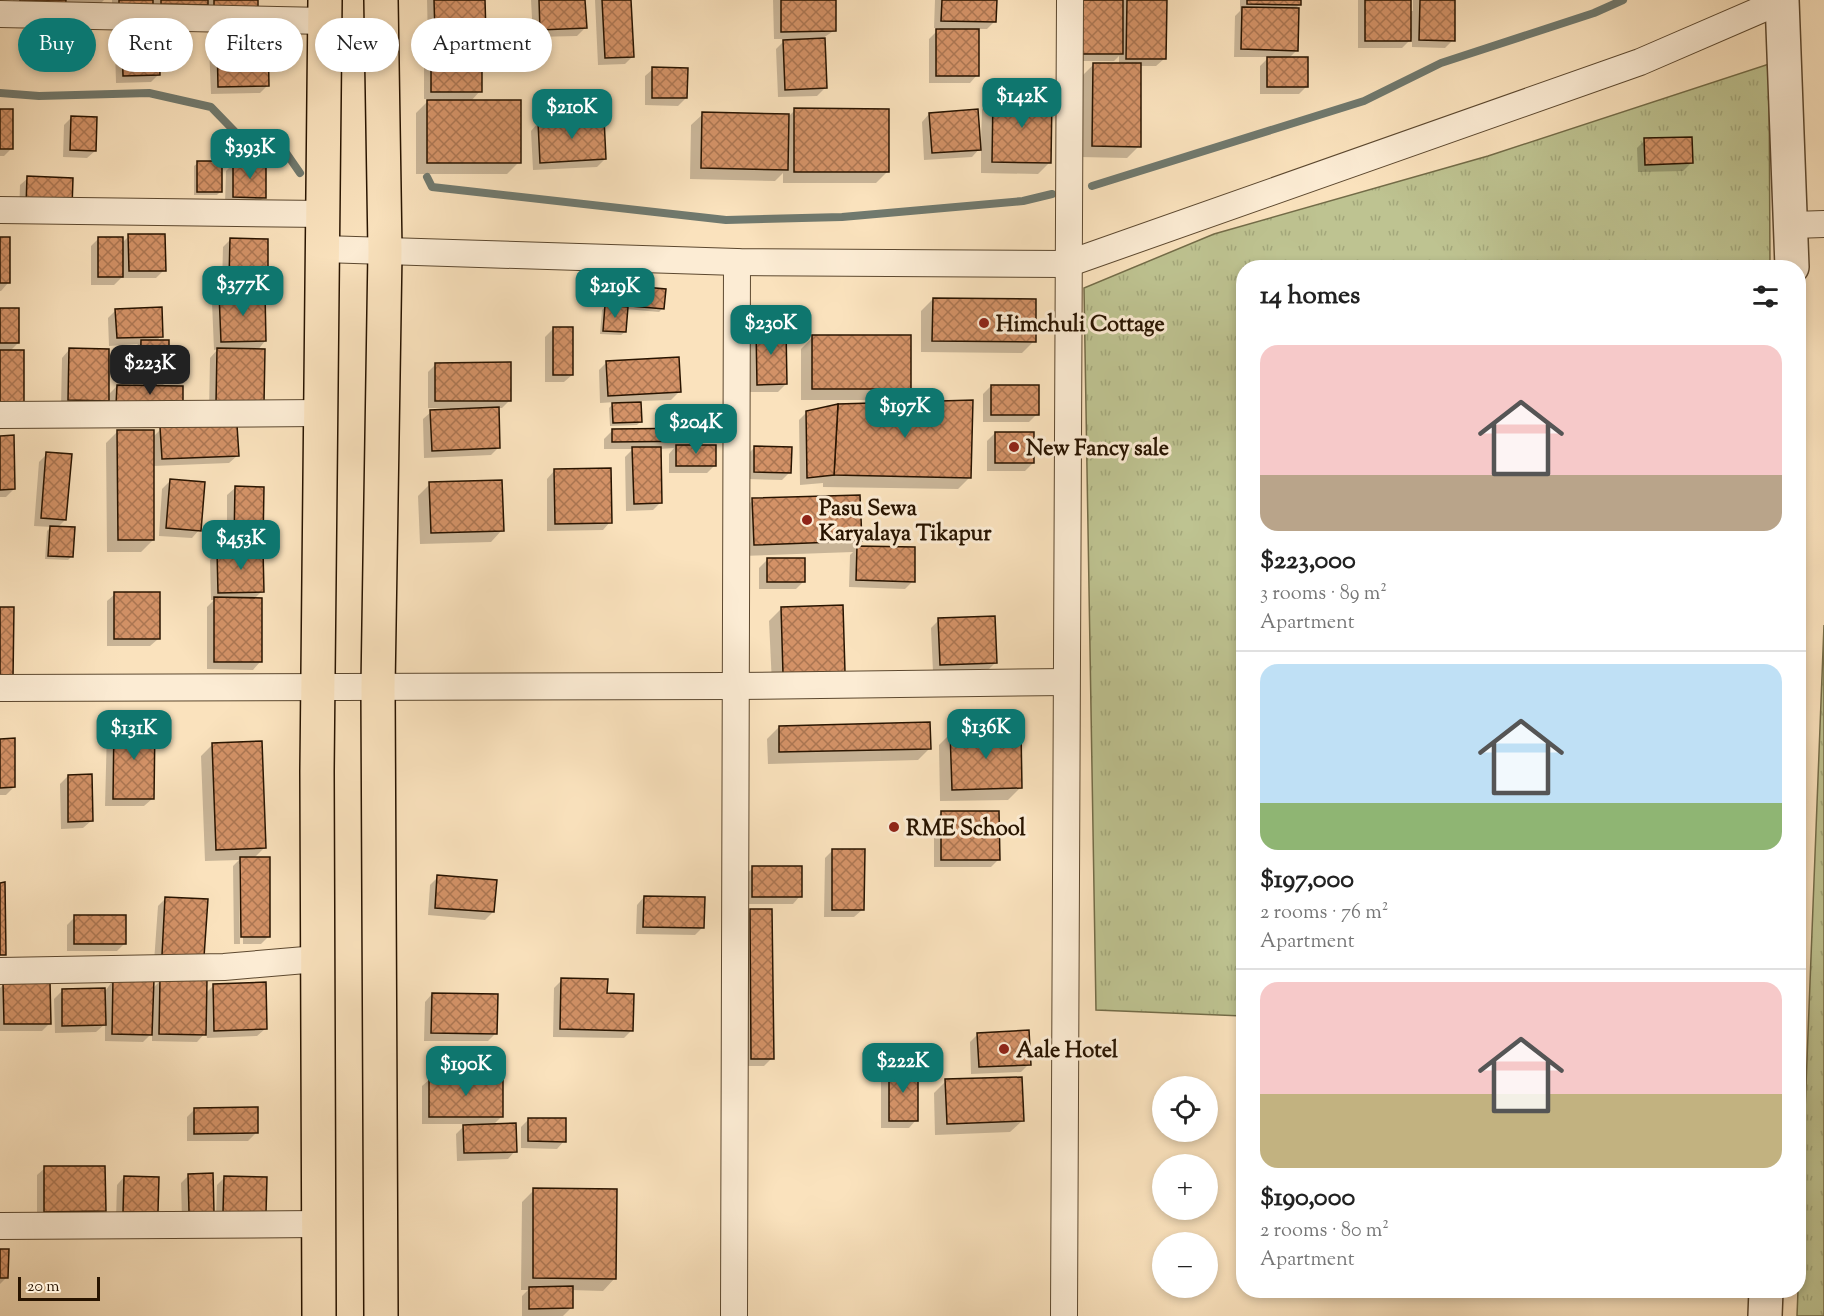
<!DOCTYPE html>
<html lang="en">
<head>
<meta charset="utf-8">
<style>
	:root { --surface:#fff; --page:#f6f6f6; --text:#222; --muted:#767676; --line:#e0e0e0; --accent:#0f766e }
	body { margin:0; font-family:"Sorts Mill Goudy",serif; background:var(--page); color:var(--text); height:100vh; display:flex; flex-direction:column; font-size:22px; white-space:nowrap }
	* { box-sizing:border-box; margin:0 }
	p { font-size:20px; color:var(--muted) }
	.icon { flex:none; width:33px; height:33px; fill:none; stroke:currentColor; stroke-width:2; stroke-linecap:round; stroke-linejoin:round }
	.map { position:relative; flex:1; overflow:hidden }
	.drawer { position:absolute; left:1236px; top:260px; width:570px; height:1038px; display:flex; flex-direction:column; background:var(--surface); border-radius:24px; box-shadow:0 3px 9px #0003 }
	.drawer>* { flex:none }
	.top-card { position:absolute; left:18px; top:18px; width:570px; height:54px; display:flex; gap:12px }
	.controls { position:absolute; left:1152px; top:1076px; display:grid; gap:12px }
	.controls a { display:grid; place-items:center; width:66px; height:66px; border-radius:50%; background:var(--surface); box-shadow:0 3px 9px #0003; font-size:30px }
	.scale { position:absolute; left:18px; bottom:15px; width:82px; box-sizing:border-box; padding-left:6px; border:3px solid #281400; border-top:0; font-size:16px; line-height:21px; white-space:nowrap; color:#281400; -webkit-text-stroke:4px #fcecd4; paint-order:stroke }
	.price { position:absolute; translate:-50% -51px; padding:0 14px; border-radius:12px; background:var(--accent); color:#fff; font-size:20px; line-height:39px; filter:drop-shadow(0 2px 3px #0008) }
	.price::after { content:''; position:absolute; left:50%; top:36px; width:18px; height:14px; margin-left:-9px; background:inherit; clip-path:polygon(0 0,100% 0,50% 100%) }
	.price.on { background:#222; color:#fff }
	ul { padding:0; list-style:none }
	li { display:grid; align-content:center; gap:12px; height:318px; padding:0 24px }
	li+li { border-top:2px solid var(--line) }
	li span { display:grid; place-items:center; height:186px; border-radius:18px; color:#555 }
	li>.icon { margin-inline-start:auto }
	span .icon { width:108px; height:108px; fill:#fffc; stroke-width:1 }
	li b { font-size:26px }
	h2 { display:flex; justify-content:space-between; align-items:center; height:72px; padding:0 24px; font-size:26px }
	.tag { padding:0 21px; border-radius:27px; background:var(--surface); box-shadow:0 3px 9px #0003; font-size:21px; line-height:54px }
	.tag.on { background:var(--accent); color:#fff }
	.map>svg:first-child { display:block }
</style>
</head>
<body>
<div class="map">
<svg width="1824" height="1316" viewBox="0 0 1824 1316">
	<defs>
		<pattern id="grass-tufts" width="24" height="20" patternUnits="userSpaceOnUse" patternTransform="scale(1.5)"><rect width="24" height="20" fill="#bec391"/><path d="M3 7l-1-3M5 7V3M7 7l1-3M15 17l-1-3M17 17v-4M19 17l1-3" fill="none" stroke="#a3a77b"/></pattern>
		<pattern id="building-cross-hatch" width="8" height="8" patternUnits="userSpaceOnUse" patternTransform="scale(1.5)"><rect width="8" height="8" fill="#d39267"/><path d="M0 0l8 8M0 8l8-8" fill="none" stroke="#ab7652"/></pattern>
	</defs>
	<rect width="100%" height="100%" fill="#fae2bd"/>
	<filter id="stains"><feTurbulence type="fractalNoise" baseFrequency=".00333" numOctaves="4"/><feColorMatrix values="0 0 0 0 .2 0 0 0 0 .09 0 0 0 0 .02 0 0 0 .5 -.17"/></filter>
	<radialGradient id="worn" r=".72"><stop offset=".6" stop-color="#630" stop-opacity="0"/><stop offset="1" stop-color="#630" stop-opacity=".3"/></radialGradient>
	<g fill="url(#grass-tufts)" stroke="#736c48" stroke-width="1.5">
		<path d="M1769,64L1770,267H1244L1243,1016L1096,1010L1084,288L1214,234L1488,156Z"/>
		<path d="M1824,625V1316H1797L1798,1290Z"/>
	</g>
	<g fill="#0003">
		<path d="M13,0H104L98,6L12,15Z"/>
		<path d="M112,0H257L207,17V4L195,16L112,14Z"/>
		<path d="M427,0H484V33L474,43L480,91L471,101L519,162L507,174H416V113L430,99H424V51L434,41H428Z"/>
		<path d="M531,0H584L585,28L577,36L533,37Z"/>
		<path d="M595,0H630L633,56L625,64L598,65Z"/>
		<path d="M773,0H834L835,30L823,38L825,88L817,96L778,97L776,49L786,39H774Z"/>
		<path d="M935,0H995V21L987,29H977V75L970,83H929V39L940,28H934Z"/>
		<path d="M1075,0H1165L1164,59L1156,66H1140L1139,146L1127,158L1080,157L1082,76L1094,64L1119,65V56L1114,61H1075Z"/>
		<path d="M1240,0H1299V5L1294,10L1297,50L1288,59L1307,86L1299,94H1260V66L1269,57H1234L1235,16L1240,11Z"/>
		<path d="M1358,0H1410V11H1413V0H1454L1453,40L1445,48L1412,47V38L1402,48H1358Z"/>
		<path d="M217,38L268,85L260,93L211,94L209,46Z"/>
		<path d="M122,40L159,74L151,82L116,83L115,48Z"/>
		<path d="M45,57L69,66L65,69L42,70L41,61Z"/>
		<path d="M653,69L686,98L678,106L645,105V76Z"/>
		<path d="M994,97L1050,162L1038,174L981,173V147L972,157L924,160L922,122L929,114L981,143L982,109Z"/>
		<path d="M0,110L12,148L4,156H0Z"/>
		<path d="M795,110L888,171L876,183H783V173L775,181L690,179L691,125L703,114L789,116Z"/>
		<path d="M71,118L95,151L87,158L63,157L64,125Z"/>
		<path d="M538,123L605,159L597,167L533,170L531,131Z"/>
		<path d="M1645,140L1691,163L1683,171L1638,172L1637,148Z"/>
		<path d="M198,163L221,191L217,195H194V166Z"/>
		<path d="M234,163L264,197L256,205L225,204L226,171Z"/>
		<path d="M28,178L71,207L19,214L20,185Z"/>
		<path d="M129,236L164,270L156,278H121L114,285H91V246L98,239L122,243Z"/>
		<path d="M0,238L8,283L1,291H0Z"/>
		<path d="M231,239L266,279L258,287L222,286L223,247Z"/>
		<path d="M633,287L662,309L659,312L626,309L625,332L621,335L600,334L602,310L605,307L628,308L630,291Z"/>
		<path d="M220,294L265,341L209,411L210,358L218,349L214,350L212,302Z"/>
		<path d="M933,299L1034,341L1022,353L921,352V311Z"/>
		<path d="M0,310L18,343L9,352L22,401L15,409H0Z"/>
		<path d="M116,310L161,336L156,342L167,381L161,387L109,412V398L99,408L61,407L62,358L69,350L107,396L117,386L133,387L134,349L138,344L109,346L108,318Z"/>
		<path d="M553,329L572,375L564,382H545V337Z"/>
		<path d="M757,330L786,384L778,392H750L749,338Z"/>
		<path d="M813,337L910,388L898,400H801V349Z"/>
		<path d="M607,362L679,392L671,400L640,401L641,421L637,425L610,426L609,408L615,402L600,403L599,370Z"/>
		<path d="M436,364L510,400L502,408H497L499,447L491,455L424,458L423,419L431,412L450,411V408H428V372Z"/>
		<path d="M991,386L1037,414L1029,422H983V394Z"/>
		<path d="M807,412L970,477L958,489L823,487V483L800,485L799,420Z"/>
		<path d="M161,429L237,456L229,463L152,466L153,540L141,552H107L106,443L118,431L152,438Z"/>
		<path d="M612,431L704,441L698,446L714,466L707,473H669V454L674,448L659,449L661,502L653,510L626,511L625,457L633,449H604V439Z"/>
		<path d="M995,433L1033,463L1025,471H987V441Z"/>
		<path d="M0,437L14,489L6,497H0Z"/>
		<path d="M755,447L790,472L782,480L747,479V455Z"/>
		<path d="M47,454L65,520L57,528L71,557L68,560L45,559L47,531L51,527L34,526L39,462Z"/>
		<path d="M554,471L610,522L603,530L547,531V479Z"/>
		<path d="M170,481L199,530L192,538L159,536L162,489Z"/>
		<path d="M430,484L502,530L491,542L420,544L418,496Z"/>
		<path d="M235,488L262,542L253,551L262,591L254,599L260,662L253,670L207,669V607L214,600H211L210,560L218,553L227,552V495Z"/>
		<path d="M753,500L861,541L854,547L914,549L913,581L905,589L849,587L850,555L853,552L742,556L741,512Z"/>
		<path d="M767,560L804,581L796,589H759V568Z"/>
		<path d="M115,594L158,639L150,646H107V601Z"/>
		<path d="M781,609L844,671L772,685L769,621Z"/>
		<path d="M939,620L996,662L988,670L933,672L931,628Z"/>
		<path d="M114,724L152,799L144,806H105L107,731Z"/>
		<path d="M779,727L930,748L918,760L768,764L767,739Z"/>
		<path d="M951,733L1020,788L1008,800L940,801L939,745Z"/>
		<path d="M0,740L14,787L6,795H0Z"/>
		<path d="M213,744L264,848L254,858L269,936L261,944H243L242,864H239L240,944H234L233,866L239,860L205,861L201,756Z"/>
		<path d="M68,776L91,821L83,828L61,829L60,784Z"/>
		<path d="M941,813L999,859L991,867H934V820Z"/>
		<path d="M833,850L862,910L854,917H824L825,858Z"/>
		<path d="M753,868L800,896L793,904H745V875Z"/>
		<path d="M438,877L493,912L485,920L428,915L430,885Z"/>
		<path d="M644,897L703,927L695,935L636,934L637,905Z"/>
		<path d="M166,898L202,957L154,962L158,906Z"/>
		<path d="M751,911L772,1058L764,1066H744L743,919Z"/>
		<path d="M75,917L124,944L117,951H67V925Z"/>
		<path d="M114,979L152,989L161,980L206,993L214,985L265,1029L257,1036L207,1038L206,1032L197,1042L152,1041V1033L143,1042L105,1041V1024L96,1032L55,1033L54,999L62,991L106,990Z"/>
		<path d="M562,980L606,995L632,1030L624,1038L553,1037L554,988Z"/>
		<path d="M4,984L50,1023L42,1031H0V988Z"/>
		<path d="M432,994L495,1034L488,1041H424L425,1002Z"/>
		<path d="M978,1034L1029,1064L1021,1072L971,1074L970,1042Z"/>
		<path d="M889,1069L916,1120L909,1128H881V1077Z"/>
		<path d="M430,1079L502,1116L493,1125L515,1151L508,1159L457,1161L456,1134L466,1124H422V1086Z"/>
		<path d="M946,1081L1022,1121L1010,1132L935,1135L934,1093Z"/>
		<path d="M195,1109L256,1133L248,1141H187V1117Z"/>
		<path d="M529,1119L564,1141L557,1149L521,1148V1127Z"/>
		<path d="M45,1168L104,1211L96,1218L37,1219V1175Z"/>
		<path d="M189,1175L213,1211L182,1220L181,1183Z"/>
		<path d="M124,1177L156,1212L149,1220L116,1219L117,1185Z"/>
		<path d="M225,1177L266,1178L216,1220L217,1185Z"/>
		<path d="M534,1190L614,1279L603,1291L571,1290V1308L563,1316H522V1296L528,1290H521L522,1202Z"/>
		<path d="M0,1250L7,1277L0,1284Z"/>
	</g>
	<g fill="none" stroke-linecap="round" stroke-linejoin="round">
		<g stroke="#70796e" stroke-width="8">
			<path d="M0,93L39,96L149,93L211,107L243,140L282,147L300,173"/>
			<path d="M427,177L432,187L726,220L842,217L1023,201L1052,194"/>
			<path d="M1092,186L1364,101L1441,63L1594,13L1623,0"/>
		</g>
	</g>
	<g fill="url(#building-cross-hatch)" stroke="#281400" stroke-width="1.5">
		<path d="M20,0H66L65,11L19,8Z"/>
		<rect x="119" y="0" width="34" height="7"/>
		<path d="M161,0H208V5L161,4Z"/>
		<rect x="214" y="0" width="44" height="10"/>
		<path d="M434,0H485L486,34H435Z"/>
		<path d="M539,0H585L587,28L540,30Z"/>
		<path d="M602,0H631L634,57L605,58Z"/>
		<path d="M781,0H836V31L781,32Z"/>
		<path d="M942,0H997L996,22L941,21Z"/>
		<rect x="1082" y="0" width="41" height="54"/>
		<path d="M1127,0H1167L1166,59H1126Z"/>
		<path d="M1247,0H1301V5L1247,4Z"/>
		<rect x="1365" y="0" width="46" height="41"/>
		<path d="M1420,0H1455V41L1419,40Z"/>
		<path d="M1242,7L1299,8L1298,51L1241,49Z"/>
		<rect x="936" y="29" width="43" height="47"/>
		<path d="M268,35L269,86L218,87L217,37Z"/>
		<path d="M159,37L160,75L123,76L122,38Z"/>
		<path d="M825,38L827,88L785,90L783,40Z"/>
		<rect x="431" y="42" width="51" height="50"/>
		<path d="M70,54V67L45,68L44,56Z"/>
		<rect x="1267" y="57" width="41" height="30"/>
		<path d="M1093,63H1141V147L1092,146Z"/>
		<path d="M652,67L688,68L687,98H652Z"/>
		<path d="M993,96L1052,97L1051,163L992,162Z"/>
		<rect x="427" y="100" width="94" height="63"/>
		<path d="M794,108L889,109V172H794Z"/>
		<rect x="0" y="109" width="13" height="40"/>
		<path d="M978,109L981,150L932,153L929,113Z"/>
		<path d="M702,112L789,114L788,170L701,168Z"/>
		<path d="M71,116L97,117L96,151L70,150Z"/>
		<path d="M604,118L606,159L540,163L538,122Z"/>
		<path d="M1692,137L1693,163L1645,165L1644,138Z"/>
		<rect x="197" y="161" width="25" height="31"/>
		<path d="M233,162L266,163V198L233,197Z"/>
		<path d="M27,176L73,178L72,208L26,207Z"/>
		<path d="M128,234H165L166,271H129Z"/>
		<rect x="0" y="237" width="10" height="46"/>
		<rect x="98" y="237" width="25" height="40"/>
		<path d="M230,238L268,239V280L229,279Z"/>
		<path d="M633,286L666,289L664,309L631,306Z"/>
		<path d="M265,292L266,341L221,342L219,293Z"/>
		<path d="M933,298L1036,299V342L932,341Z"/>
		<path d="M605,305L628,307L626,332L603,331Z"/>
		<path d="M162,307L163,337L117,338L115,309Z"/>
		<rect x="0" y="308" width="19" height="35"/>
		<rect x="553" y="327" width="20" height="48"/>
		<path d="M756,328H786L787,384L757,385Z"/>
		<rect x="812" y="335" width="99" height="54"/>
		<path d="M141,340H169V382L140,381Z"/>
		<path d="M69,348L109,349V401L68,400Z"/>
		<path d="M217,348L265,349L264,404L216,403Z"/>
		<rect x="0" y="350" width="24" height="52"/>
		<path d="M679,357L681,392L608,396L606,361Z"/>
		<path d="M511,362V401H435V363Z"/>
		<path d="M117,385L183,386V406L116,405Z"/>
		<rect x="991" y="385" width="48" height="30"/>
		<path d="M973,400L971,478L834,475L838,404Z"/>
		<path d="M641,402L642,422L613,423L612,403Z"/>
		<path d="M838,404L834,475L807,478L806,411Z"/>
		<path d="M499,407L500,448L432,451L430,410Z"/>
		<path d="M237,425L239,456L162,459L160,427Z"/>
		<path d="M705,428V441L612,442V429Z"/>
		<path d="M117,430H154V540H118Z"/>
		<rect x="995" y="432" width="39" height="31"/>
		<path d="M14,435L15,489L0,490V436Z"/>
		<rect x="676" y="445" width="40" height="21"/>
		<path d="M754,446L792,447L791,473L754,472Z"/>
		<path d="M632,447H661L662,503L634,504Z"/>
		<path d="M46,452L72,454L66,520L41,518Z"/>
		<path d="M611,468L612,523L555,524L554,469Z"/>
		<path d="M170,479L205,482L201,531L166,528Z"/>
		<path d="M502,480L504,531L431,533L429,482Z"/>
		<path d="M235,486L264,487L263,543L234,542Z"/>
		<path d="M860,495L862,541L754,545L752,498Z"/>
		<path d="M50,526L75,527L73,557L48,556Z"/>
		<path d="M857,546L915,547V582L856,580Z"/>
		<path d="M263,549L264,592L218,593L217,551Z"/>
		<rect x="767" y="558" width="38" height="24"/>
		<rect x="114" y="592" width="46" height="47"/>
		<path d="M214,597L262,598V662H214Z"/>
		<path d="M843,605L845,672L783,674L781,607Z"/>
		<path d="M0,607H14L13,679H0Z"/>
		<path d="M995,616L997,663L940,665L938,618Z"/>
		<path d="M114,722L155,723L154,799H113Z"/>
		<path d="M930,722L931,749L779,752V726Z"/>
		<path d="M1021,730L1022,788L952,790L950,731Z"/>
		<path d="M15,738V787L0,788V739Z"/>
		<path d="M262,741L266,848L216,850L212,743Z"/>
		<path d="M92,774L93,821L68,822V775Z"/>
		<path d="M941,811H999L1000,860H941Z"/>
		<path d="M832,849H865L864,910H832Z"/>
		<path d="M240,857H270V937H241Z"/>
		<rect x="752" y="866" width="50" height="31"/>
		<path d="M437,875L497,880L494,912L435,908Z"/>
		<path d="M5,882L6,955H0V883Z"/>
		<path d="M644,896L705,897L704,928L643,927Z"/>
		<path d="M165,897L208,899L204,957L162,955Z"/>
		<path d="M750,909H772L774,1059H751Z"/>
		<rect x="74" y="915" width="52" height="29"/>
		<path d="M113,978L154,979L152,1035L112,1034Z"/>
		<path d="M160,978L207,979L206,1035L159,1034Z"/>
		<path d="M561,978L608,979L607,993L634,994L633,1031L560,1029Z"/>
		<path d="M3,982H50L51,1024H4Z"/>
		<path d="M266,982L267,1029L214,1031L213,984Z"/>
		<path d="M105,988L106,1025L62,1026V989Z"/>
		<path d="M432,993L498,994L497,1034L431,1033Z"/>
		<path d="M1029,1030L1031,1065L979,1067L977,1033Z"/>
		<rect x="889" y="1067" width="29" height="54"/>
		<rect x="429" y="1077" width="74" height="40"/>
		<path d="M1022,1077L1024,1121L947,1124L945,1079Z"/>
		<path d="M258,1107V1133L194,1134V1108Z"/>
		<path d="M528,1118H566V1142L528,1141Z"/>
		<path d="M516,1123L517,1152L464,1153L463,1125Z"/>
		<path d="M44,1166H105L106,1211L44,1212Z"/>
		<path d="M213,1173L214,1212H189L188,1174Z"/>
		<path d="M124,1176L159,1177L158,1212H123Z"/>
		<path d="M224,1176L267,1177L266,1213L223,1212Z"/>
		<path d="M533,1188L617,1189L616,1279L533,1278Z"/>
		<path d="M0,1249H9L8,1278H0Z"/>
		<path d="M573,1286V1308L529,1309V1287Z"/>
	</g>
	<g fill="none" stroke-linecap="round" stroke-linejoin="round">
		<g stroke="#5c482f" stroke-width="28">
			<g id="minor">
				<path d="M0,14L325,21"/>
				<path d="M0,210L324,214"/>
				<path d="M1793,225L1824,224"/>
				<path d="M323,249L737,262L1067,264L1640,62L1781,1"/>
				<path d="M0,415L319,413"/>
				<path d="M0,688L734,686L1066,682"/>
				<path d="M0,971L224,967L317,959"/>
				<path d="M0,1226L318,1224"/>
				<path d="M734,1316L737,262"/>
				<path d="M1064,1316L1070,0"/>
			</g>
		</g>
		<g stroke="#5c482f" stroke-width="36">
			<g id="tertiary">
				<path d="M1782,0L1792,267"/>
				<path d="M1765,1316L1766,1290"/>
			</g>
		</g>
		<g stroke="#281400" stroke-width="36">
			<g id="primary">
				<path d="M319,1316L317,771L325,0"/>
				<path d="M381,1316L378,687L385,251L381,0"/>
			</g>
		</g>
		<use href="#minor" stroke="#fcecd4" stroke-width="26"/>
		<use href="#tertiary" stroke="#fcecd4" stroke-width="33"/>
		<use href="#primary" stroke="#fae2bd" stroke-width="33"/>
	</g>
	<g fill="#8f2418" stroke="#fcecd4" stroke-width="2">
		<circle cx="984" cy="323" r="6"/>
		<circle cx="1014" cy="447" r="6"/>
		<circle cx="807" cy="520" r="6"/>
		<circle cx="894" cy="827" r="6"/>
		<circle cx="1004" cy="1049" r="6"/>
	</g>
	<g text-anchor="middle" stroke-width="6" stroke-linejoin="round" paint-order="stroke">
		<g font-size="22" font-weight="bold" fill="#281400" stroke="#fcecd4" text-anchor="start">
			<text x="996" y="331">Himchuli Cottage</text>
			<text x="1026" y="455">New Fancy sale</text>
			<text x="819" y="515">Pasu Sewa<tspan x="819" dy="25">Karyalaya Tikapur</tspan></text>
			<text x="906" y="835">RME School</text>
			<text x="1016" y="1057">Aale Hotel</text>
		</g>
	</g>
	<rect width="100%" height="100%" filter="url(#stains)"/>
	<rect width="100%" height="100%" fill="url(#worn)"/>
</svg>
<div class="controls">
<a><svg class="icon" aria-label="locate" viewBox="0 0 24 24"><circle cx="12" cy="12" r="6"/><path d="M12 2v4M12 18v4M2 12h4M18 12h4"/></svg></a>
<a>+</a>
<a>−</a>
</div>
<div class="scale">20 m</div>
<b class="price" style="left:1022px;top:129px">$142K</b>
<b class="price" style="left:572px;top:140px">$210K</b>
<b class="price" style="left:250px;top:180px">$393K</b>
<b class="price" style="left:243px;top:317px">$377K</b>
<b class="price" style="left:615px;top:319px">$219K</b>
<b class="price" style="left:771px;top:356px">$230K</b>
<b class="price on" style="left:150px;top:396px">$223K</b>
<b class="price" style="left:905px;top:439px">$197K</b>
<b class="price" style="left:696px;top:455px">$204K</b>
<b class="price" style="left:241px;top:571px">$453K</b>
<b class="price" style="left:986px;top:760px">$136K</b>
<b class="price" style="left:134px;top:761px">$131K</b>
<b class="price" style="left:903px;top:1094px">$222K</b>
<b class="price" style="left:466px;top:1097px">$190K</b>
<div class="top-card">
<a class="tag on">Buy</a>
<a class="tag">Rent</a>
<a class="tag">Filters</a>
<a class="tag">New</a>
<a class="tag">Apartment</a>
</div>
<section class="drawer">
<h2>14 homes<svg class="icon" aria-label="filters" viewBox="0 0 24 24"><path d="M4 7h16M4 17h16"/><circle cx="9" cy="7" r="2"/><circle cx="15" cy="17" r="2"/></svg></h2>
<ul>
<li><span style="background:linear-gradient(#f6c9c9 70%,#b9a48a 0)"><svg class="icon" aria-label="home" viewBox="0 0 24 24"><path d="M3 11l9-7 9 7M6 9v11h12V9"/></svg></span><div><b>$223,000</b><p>3 rooms · 89 m²</p><p>Apartment</p></div></li>
<li><span style="background:linear-gradient(#bfe0f5 75%,#8fb573 0)"><svg class="icon" aria-label="home" viewBox="0 0 24 24"><path d="M3 11l9-7 9 7M6 9v11h12V9"/></svg></span><div><b>$197,000</b><p>2 rooms · 76 m²</p><p>Apartment</p></div></li>
<li><span style="background:linear-gradient(#f6c9c9 60%,#c2b280 0)"><svg class="icon" aria-label="home" viewBox="0 0 24 24"><path d="M3 11l9-7 9 7M6 9v11h12V9"/></svg></span><div><b>$190,000</b><p>2 rooms · 80 m²</p><p>Apartment</p></div></li>
</ul>
</section>
</div>
</body>
</html>
